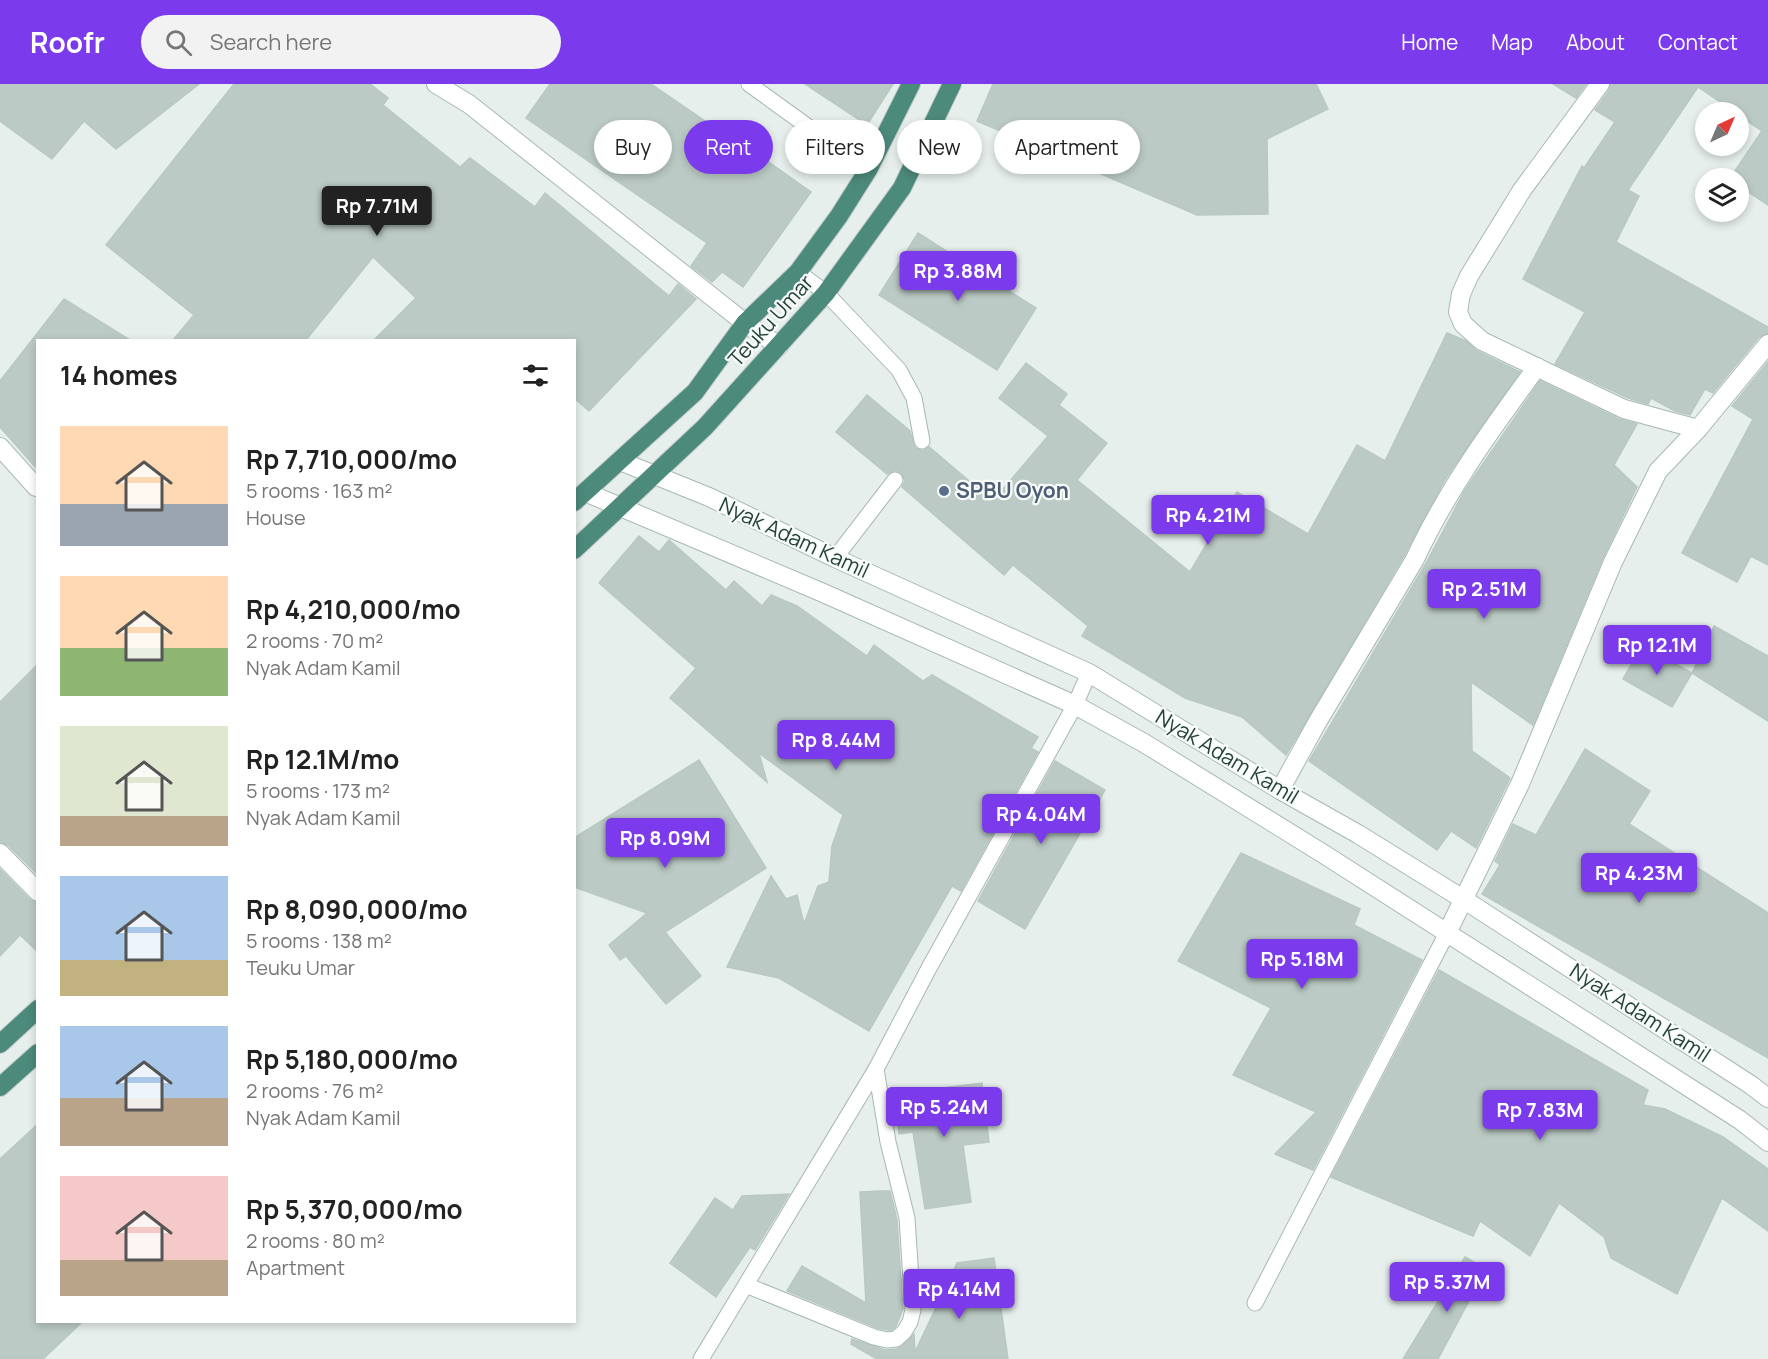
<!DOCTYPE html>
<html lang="en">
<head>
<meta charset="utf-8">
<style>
	:root { --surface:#fff; --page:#f2f2f2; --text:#222; --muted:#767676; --accent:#7c3aed }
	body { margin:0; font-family:Manrope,sans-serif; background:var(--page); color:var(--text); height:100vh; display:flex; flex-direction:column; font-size:22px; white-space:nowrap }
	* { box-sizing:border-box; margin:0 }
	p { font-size:20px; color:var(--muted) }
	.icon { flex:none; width:33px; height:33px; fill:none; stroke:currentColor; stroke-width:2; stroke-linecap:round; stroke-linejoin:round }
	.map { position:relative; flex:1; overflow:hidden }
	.drawer { position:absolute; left:36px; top:255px; width:540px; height:984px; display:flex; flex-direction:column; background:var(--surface); border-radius:0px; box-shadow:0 3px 9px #0003 }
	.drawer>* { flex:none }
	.top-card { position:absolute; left:594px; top:36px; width:570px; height:54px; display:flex; gap:12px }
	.needle { width:39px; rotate:44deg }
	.controls { position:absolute; left:1695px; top:18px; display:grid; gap:12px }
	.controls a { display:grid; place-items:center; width:54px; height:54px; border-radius:50%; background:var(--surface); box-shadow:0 3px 9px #0003; font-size:30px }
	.price { position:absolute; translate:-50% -51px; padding:0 14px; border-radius:6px; background:var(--accent); color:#fff; font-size:20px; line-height:39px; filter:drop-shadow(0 2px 3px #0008) }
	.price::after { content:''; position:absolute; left:50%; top:36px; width:18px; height:14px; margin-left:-9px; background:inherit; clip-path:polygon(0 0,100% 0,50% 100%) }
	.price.active { background:#222; color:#fff }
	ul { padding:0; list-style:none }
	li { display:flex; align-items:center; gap:18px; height:150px; padding:0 24px }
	li span { display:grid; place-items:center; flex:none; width:168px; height:120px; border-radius:0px; color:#555 }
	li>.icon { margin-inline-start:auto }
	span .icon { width:72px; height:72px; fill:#fffc; stroke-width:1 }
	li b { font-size:26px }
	h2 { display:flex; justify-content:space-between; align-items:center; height:72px; padding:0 24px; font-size:26px }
	.pill { padding:0 21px; border-radius:27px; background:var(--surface); box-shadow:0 3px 9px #0003; font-size:21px; line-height:54px }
	.pill.active { background:var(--accent); color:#fff }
	header { display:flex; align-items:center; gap:36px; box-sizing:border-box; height:84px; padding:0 30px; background:var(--accent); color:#fff }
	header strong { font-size:28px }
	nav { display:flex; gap:33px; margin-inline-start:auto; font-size:21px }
	.search { width:420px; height:54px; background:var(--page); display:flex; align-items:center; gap:15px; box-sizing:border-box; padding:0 21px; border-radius:33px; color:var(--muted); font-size:22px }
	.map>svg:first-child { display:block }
</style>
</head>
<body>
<header>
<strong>Roofr</strong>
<div class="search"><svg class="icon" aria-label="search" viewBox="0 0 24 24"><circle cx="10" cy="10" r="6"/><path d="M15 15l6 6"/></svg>Search here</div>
<nav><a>Home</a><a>Map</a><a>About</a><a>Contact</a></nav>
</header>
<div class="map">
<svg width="1768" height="1275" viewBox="0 0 1768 1275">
	<rect width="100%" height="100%" fill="#e6efeb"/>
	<g fill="#bbcac4" stroke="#b8c9c2" stroke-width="1.5">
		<path d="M0,0H199L116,65L84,37L52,75L0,37Z"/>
		<path d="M234,0H370L388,14L383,21L460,83L470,74L535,123L545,109L669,212L678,200L696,215L589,327L574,314V256H374L416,214L373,173L306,256H173L194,231L106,161Z"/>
		<path d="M550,0H651L765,78L766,76L811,108L743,203L722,188L712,198L691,182L707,159L526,34Z"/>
		<path d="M805,0H893L867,41Z"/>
		<path d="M993,0H1316L1328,25L1267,55L1268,130L1197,131L977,37Z"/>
		<path d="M1553,0H1586L1576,14Z"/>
		<path d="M1611,0H1768V121L1738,101V94H1730L1762,47L1738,31V28H1735L1698,3L1628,106L1639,112L1616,158L1768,243V249L1759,253L1713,309L1705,305L1690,331L1675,327L1651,314L1648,320L1628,314L1555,280L1585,228L1523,195L1582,82L1584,84L1615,38L1595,26L1609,7Z"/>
		<path d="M918,149L1036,224L997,286L879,211Z"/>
		<path d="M64,215L130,256H38V386L0,343V297Z"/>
		<path d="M1447,249L1466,257L1477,267L1520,288L1446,394L1405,470L1286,671L1242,633L1185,614L1082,552L1088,542L1013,481L1004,491L902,403L905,397L901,389L896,386L887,390L836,348L867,311L910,347L915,364L923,367L929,363L993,417L1048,352L999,314L1026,279L1067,310L1059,321L1107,359L1077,396L1190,488L1237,408L1308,450L1357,361L1385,377Z"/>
		<path d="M1768,278V481L1751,472L1737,498L1682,469L1753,335L1732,322Z"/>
		<path d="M1540,297L1619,335L1637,340L1614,381L1637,403L1603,474L1533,641L1471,598L1472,667L1510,694L1476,764L1451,747L1437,766L1309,677L1425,481L1465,406Z"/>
		<path d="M639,452L659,468L669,456L726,506L734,497L762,522L771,511L797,522L867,572L874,561L923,597L932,591L1038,653L1031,664L1038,668L961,807L952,802L869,947L779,894L727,883L771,792L786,815L797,811L804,840L818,802L829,798L832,762L843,731L759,669L767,698L670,614L696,584L599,499Z"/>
		<path d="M1714,542L1768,572V637L1692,589Z"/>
		<path d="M1642,561L1692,589L1672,623L1623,595Z"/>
		<path d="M38,580V791L8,761L0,758V618Z"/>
		<path d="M1585,665L1650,707L1629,740L1768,829V974L1482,810L1500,781L1495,777L1513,740L1536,751Z"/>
		<path d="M699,676L766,784L665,848L701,892L666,920L626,872L620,876L609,861L647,829L574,803V754Z"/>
		<path d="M1055,677L1105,706L1025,845L978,817Z"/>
		<path d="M1241,769L1360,825L1354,841L1422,876L1313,1086L1275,1070L1316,1028L1233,991L1271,924L1178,877Z"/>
		<path d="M0,785L30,816L38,819V868L20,851L0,872Z"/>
		<path d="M1439,886L1648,1006L1643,1021L1665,1025L1723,1053L1768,1085V1147L1722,1114L1677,1210L1611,1174L1604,1153L1559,1119L1530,1172L1480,1137L1473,1152L1331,1093Z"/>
		<path d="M982,999L989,1058L963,1061L971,1118L925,1125L913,1048L899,1050L894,1010Z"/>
		<path d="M38,1040V1238H82L43,1275H0V1075Z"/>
		<path d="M882,1107H890L897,1136L903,1225L896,1242L892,1246H888L877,1244L787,1207L802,1182L866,1219L860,1108Z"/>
		<path d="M789,1110L755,1166L750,1163L716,1213L670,1179L715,1114L733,1126L742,1112Z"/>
		<path d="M1465,1173L1486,1185L1438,1275H1403Z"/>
		<path d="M994,1174L1008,1275H877L851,1260L852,1255L885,1266L897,1265L902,1262L914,1250L915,1268L957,1179Z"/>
	</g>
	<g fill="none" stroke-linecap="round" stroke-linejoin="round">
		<g stroke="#a8b8b2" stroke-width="17">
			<g id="service">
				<path d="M749,0L868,86"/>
				<path d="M798,188L826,209L899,286L914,314L922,357"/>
				<path d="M835,474L895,396"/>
				<path d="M746,1201L874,1253L887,1256L896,1255L904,1248L910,1238L913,1226L907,1134L888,1058L876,985L929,884L1075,621L1089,589"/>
				<path d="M1255,1219L1447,849"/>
				<path d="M701,1275L876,985"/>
			</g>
		</g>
		<g stroke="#a8b8b2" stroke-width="20">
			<g id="minor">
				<path d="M436,0L469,20L745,239L779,262"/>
				<path d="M1600,0L1522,106L1469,192L1461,210L1458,228L1463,240L1482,257L1624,325L1698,345"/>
				<path d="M0,363L36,403"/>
				<path d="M620,377L709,413L835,474L1089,589L1280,706L1358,750L1463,815L1751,1001L1768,1014"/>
				<path d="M585,408L821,508L1075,621L1144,659L1322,769L1740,1036L1768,1058"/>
				<path d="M1280,706L1318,637L1415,475C1447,406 1492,344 1537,283"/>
				<path d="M0,769L38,808"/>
				<path d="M1447,849L1520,700L1613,478L1658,387L1698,345L1768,260"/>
			</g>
		</g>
		<g stroke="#c2cac8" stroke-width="20">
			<g id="trunk">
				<path d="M574,418L695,308L745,239L798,188L839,132L868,86L911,0"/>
				<path d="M574,466L705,343L826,209L902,104L952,0"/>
				<path d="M0,960L38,925"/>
				<path d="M0,1003L38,969"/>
			</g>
		</g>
		<use href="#service" stroke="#fff" stroke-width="15"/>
		<use href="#minor" stroke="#fff" stroke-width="18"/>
		<use href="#trunk" stroke="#4c8a7c" stroke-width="18"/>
	</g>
	<circle fill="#5c6f8a" stroke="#f7fbf9" stroke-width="2" cx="944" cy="407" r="6"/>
	<g text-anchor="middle" stroke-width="4.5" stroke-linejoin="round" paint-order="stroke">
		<g font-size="21" fill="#24423a" stroke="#f7fbf9">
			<text transform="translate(771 237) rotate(-48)" y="7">Teuku Umar</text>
			<text transform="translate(794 454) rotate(25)" y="7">Nyak Adam Kamil</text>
			<text transform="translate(1227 673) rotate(31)" y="7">Nyak Adam Kamil</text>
			<text transform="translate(1640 929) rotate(33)" y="7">Nyak Adam Kamil</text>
		</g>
		<g font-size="21" font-weight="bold" fill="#4e5e75" stroke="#f7fbf9" text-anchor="start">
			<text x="956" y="414">SPBU Oyon</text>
		</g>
	</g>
</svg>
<div class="controls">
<a><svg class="needle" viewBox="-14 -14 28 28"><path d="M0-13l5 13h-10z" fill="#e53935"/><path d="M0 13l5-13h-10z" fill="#767676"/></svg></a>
<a><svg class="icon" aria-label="layers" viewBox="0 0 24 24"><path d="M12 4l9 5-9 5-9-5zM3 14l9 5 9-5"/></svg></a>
</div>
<b class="price active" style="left:377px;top:153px">Rp 7.71M</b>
<b class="price" style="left:958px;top:218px">Rp 3.88M</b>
<b class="price" style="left:1208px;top:462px">Rp 4.21M</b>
<b class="price" style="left:1484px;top:536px">Rp 2.51M</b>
<b class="price" style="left:1657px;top:592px">Rp 12.1M</b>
<b class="price" style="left:836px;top:687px">Rp 8.44M</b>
<b class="price" style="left:1041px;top:761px">Rp 4.04M</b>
<b class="price" style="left:665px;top:785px">Rp 8.09M</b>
<b class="price" style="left:1639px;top:820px">Rp 4.23M</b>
<b class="price" style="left:1302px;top:906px">Rp 5.18M</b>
<b class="price" style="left:944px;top:1054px">Rp 5.24M</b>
<b class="price" style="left:1540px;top:1057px">Rp 7.83M</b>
<b class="price" style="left:1447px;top:1229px">Rp 5.37M</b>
<b class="price" style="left:959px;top:1236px">Rp 4.14M</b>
<div class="top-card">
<a class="pill">Buy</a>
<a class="pill active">Rent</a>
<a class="pill">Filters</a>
<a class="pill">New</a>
<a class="pill">Apartment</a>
</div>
<section class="drawer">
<h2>14 homes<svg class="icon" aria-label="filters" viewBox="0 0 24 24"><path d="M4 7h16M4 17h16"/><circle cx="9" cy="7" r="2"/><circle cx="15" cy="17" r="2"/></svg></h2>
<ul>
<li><span style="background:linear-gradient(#ffd9b3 65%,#9aa5b1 0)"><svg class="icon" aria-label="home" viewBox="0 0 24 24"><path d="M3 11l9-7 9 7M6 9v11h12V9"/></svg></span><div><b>Rp 7,710,000/mo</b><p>5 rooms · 163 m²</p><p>House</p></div></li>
<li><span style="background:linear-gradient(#ffd9b3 60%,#8fb573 0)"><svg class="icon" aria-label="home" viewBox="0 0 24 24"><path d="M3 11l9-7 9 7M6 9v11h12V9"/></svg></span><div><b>Rp 4,210,000/mo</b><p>2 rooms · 70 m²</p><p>Nyak Adam Kamil</p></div></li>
<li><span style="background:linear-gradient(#dfe7d0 75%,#b9a48a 0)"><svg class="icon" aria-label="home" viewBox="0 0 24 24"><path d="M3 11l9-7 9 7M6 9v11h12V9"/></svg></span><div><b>Rp 12.1M/mo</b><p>5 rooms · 173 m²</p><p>Nyak Adam Kamil</p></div></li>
<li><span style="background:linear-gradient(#a9c7e8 70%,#c2b280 0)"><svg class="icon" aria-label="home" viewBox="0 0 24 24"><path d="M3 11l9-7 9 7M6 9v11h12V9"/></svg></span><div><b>Rp 8,090,000/mo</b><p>5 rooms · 138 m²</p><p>Teuku Umar</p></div></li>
<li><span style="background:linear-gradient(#a9c7e8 60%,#b9a48a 0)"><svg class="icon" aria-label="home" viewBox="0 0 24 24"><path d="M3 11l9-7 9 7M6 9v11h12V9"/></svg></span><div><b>Rp 5,180,000/mo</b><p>2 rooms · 76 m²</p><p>Nyak Adam Kamil</p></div></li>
<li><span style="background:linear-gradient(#f6c9c9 70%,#b9a48a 0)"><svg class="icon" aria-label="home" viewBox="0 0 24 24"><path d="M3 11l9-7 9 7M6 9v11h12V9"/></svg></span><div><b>Rp 5,370,000/mo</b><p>2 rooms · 80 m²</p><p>Apartment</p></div></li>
</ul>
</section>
</div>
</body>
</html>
